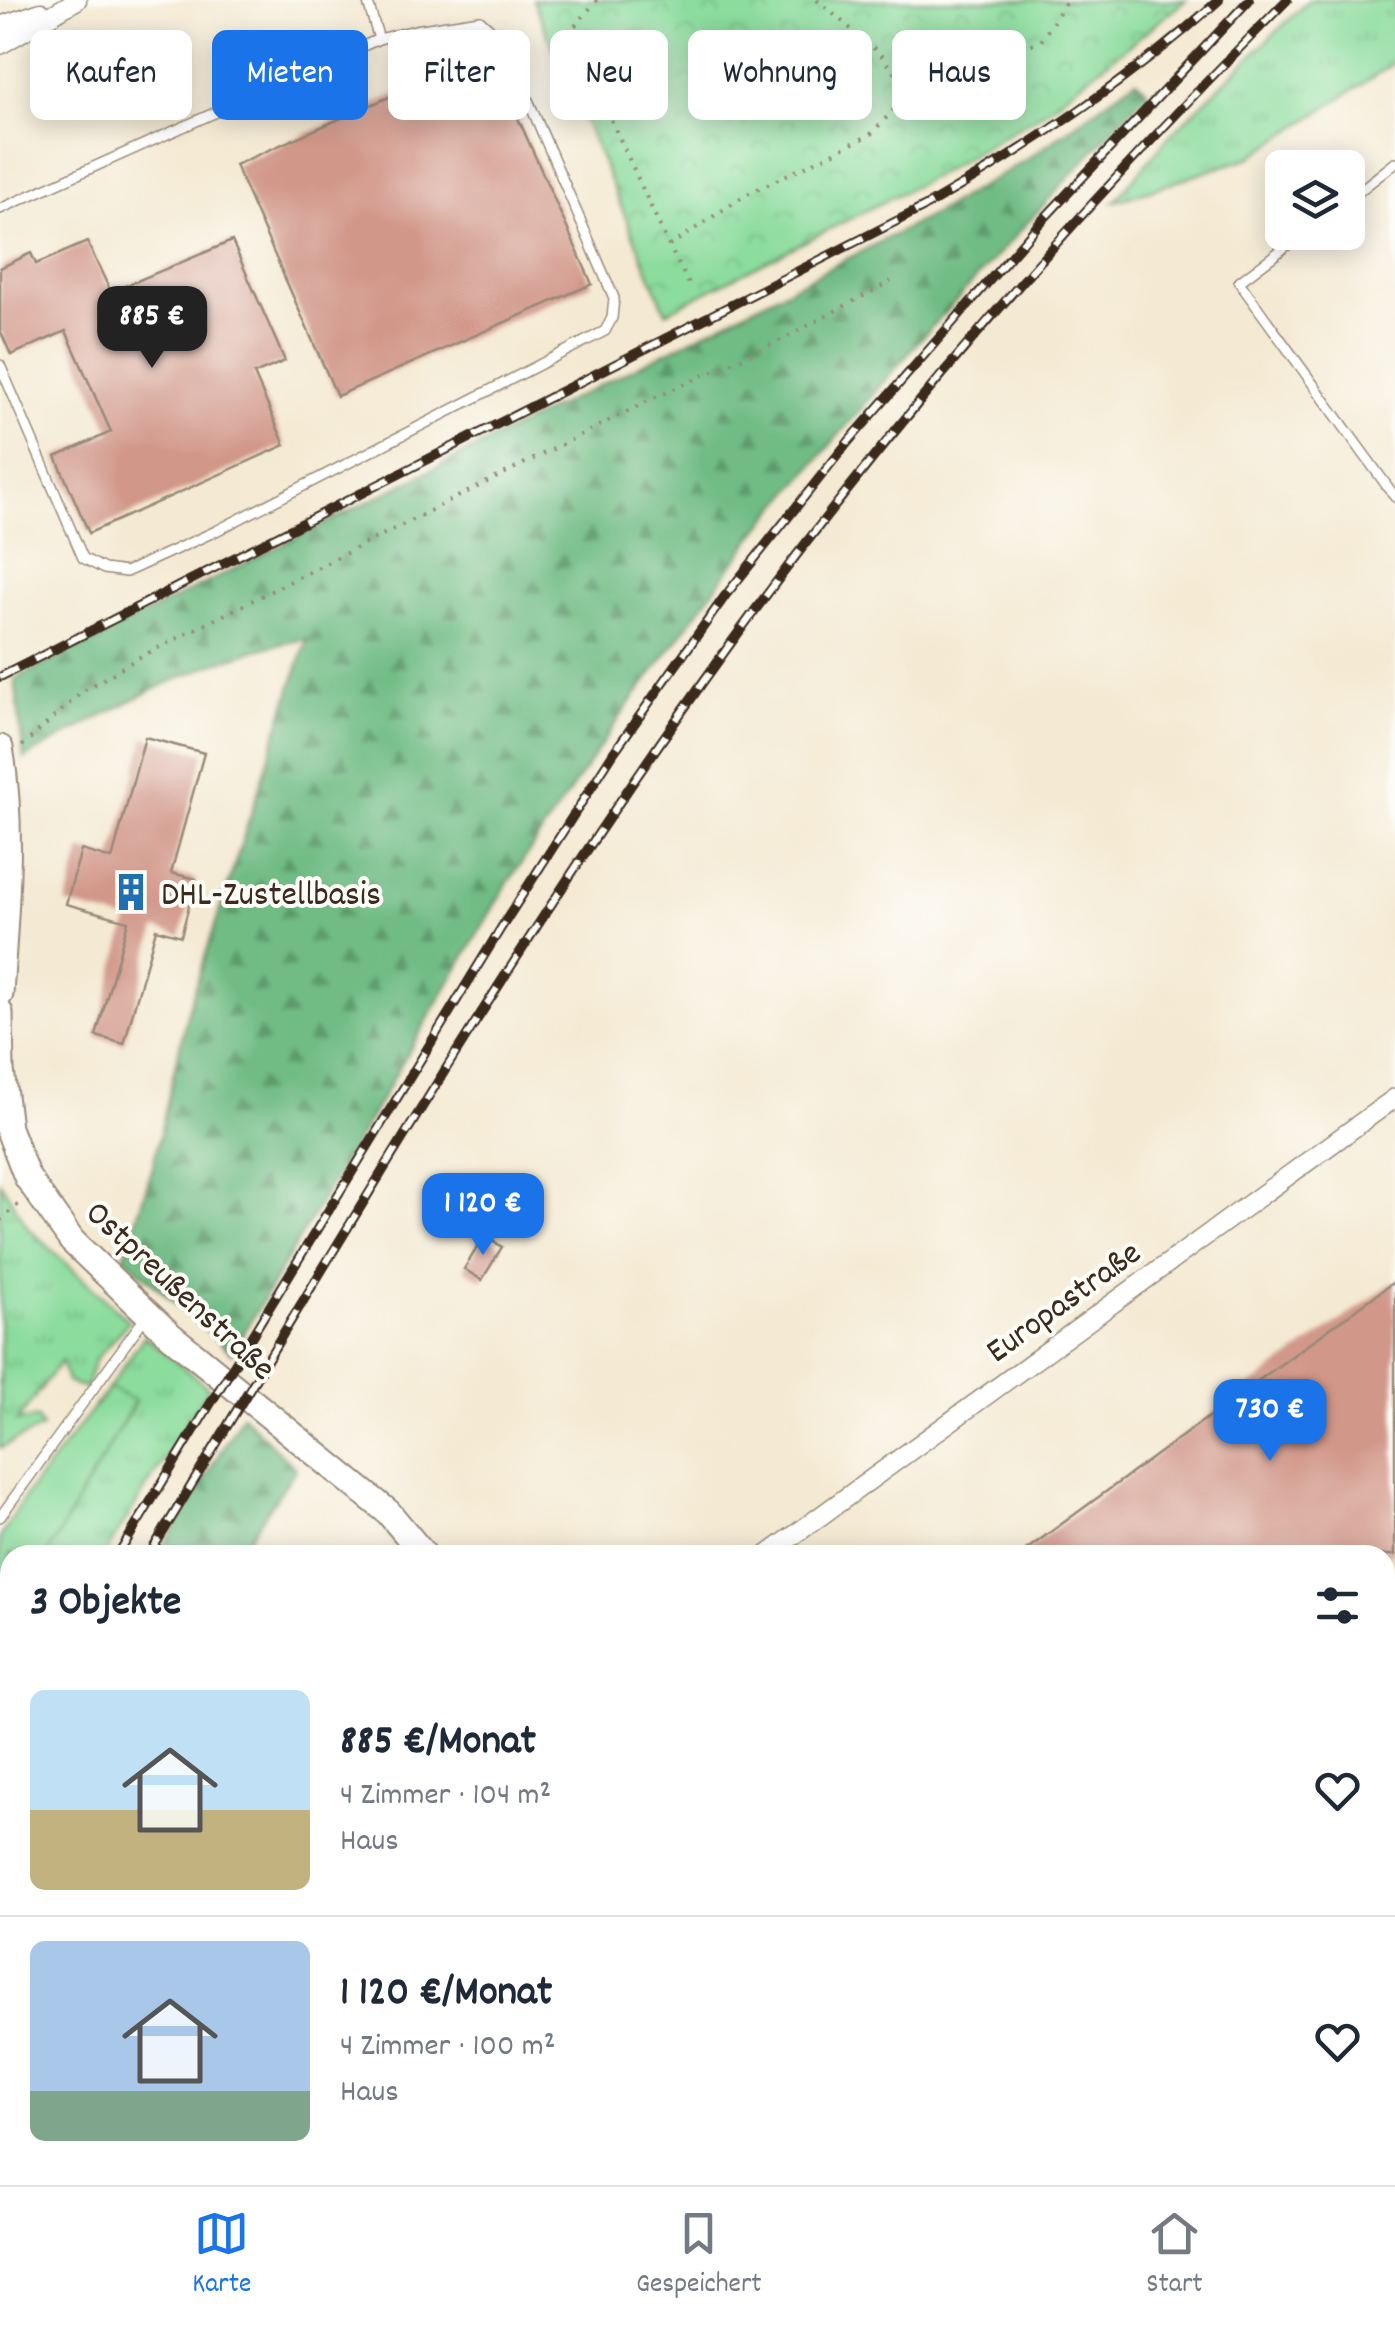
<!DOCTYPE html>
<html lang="de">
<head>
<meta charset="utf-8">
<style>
	:root { --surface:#fff; --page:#f6f6f7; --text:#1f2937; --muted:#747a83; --line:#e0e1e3; --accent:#1a73e8 }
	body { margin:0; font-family:Dekko,sans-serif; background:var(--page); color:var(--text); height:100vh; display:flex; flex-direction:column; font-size:38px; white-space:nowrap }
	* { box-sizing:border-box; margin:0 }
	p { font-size:32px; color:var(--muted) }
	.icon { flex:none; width:55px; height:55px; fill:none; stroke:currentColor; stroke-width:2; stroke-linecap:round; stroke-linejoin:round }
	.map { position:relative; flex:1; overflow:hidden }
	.drawer { position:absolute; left:0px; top:1545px; width:1395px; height:640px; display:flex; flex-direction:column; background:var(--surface); border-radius:30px 30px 0 0; box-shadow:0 5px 25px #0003 }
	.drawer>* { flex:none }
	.banner { position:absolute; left:30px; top:30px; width:1335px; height:90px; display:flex; gap:20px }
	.buttons { position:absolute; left:1265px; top:150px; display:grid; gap:20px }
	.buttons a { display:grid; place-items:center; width:100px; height:100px; border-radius:15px; background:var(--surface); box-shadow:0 5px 25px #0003; font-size:50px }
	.price { position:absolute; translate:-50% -85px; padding:0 22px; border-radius:20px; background:var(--accent); color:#fff; font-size:32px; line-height:65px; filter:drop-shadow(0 2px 5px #0008) }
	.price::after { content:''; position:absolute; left:50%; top:60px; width:30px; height:22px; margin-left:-15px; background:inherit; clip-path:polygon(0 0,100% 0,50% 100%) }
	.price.on { background:#222; color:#fff }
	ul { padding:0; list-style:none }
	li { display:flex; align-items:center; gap:30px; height:250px; padding:0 30px }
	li+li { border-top:2px solid var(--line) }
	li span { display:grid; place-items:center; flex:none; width:280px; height:200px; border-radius:15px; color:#555 }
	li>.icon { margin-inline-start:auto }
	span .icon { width:120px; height:120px; fill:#fffc; stroke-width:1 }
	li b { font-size:42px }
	h2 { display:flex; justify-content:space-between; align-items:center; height:120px; padding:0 30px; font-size:42px }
	.chip { padding:0 35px; border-radius:15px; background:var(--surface); box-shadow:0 5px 25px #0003; font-size:35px; line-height:90px }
	.chip.on { background:var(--accent); color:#fff }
	.menu { display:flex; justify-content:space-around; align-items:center; height:140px; border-top:2px solid var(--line); background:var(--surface); font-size:28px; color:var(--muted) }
	.menu a { display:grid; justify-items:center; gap:5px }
	.menu .on { color:var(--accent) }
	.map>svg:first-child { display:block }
</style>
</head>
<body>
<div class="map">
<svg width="1395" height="2185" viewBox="0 0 1395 2185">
	<defs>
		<pattern id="grass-tufts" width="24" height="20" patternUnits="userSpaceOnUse" patternTransform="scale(2.5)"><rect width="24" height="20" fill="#8bdc9d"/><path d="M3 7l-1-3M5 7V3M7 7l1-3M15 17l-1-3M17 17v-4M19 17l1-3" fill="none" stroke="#79bd87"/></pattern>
		<pattern id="forest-firs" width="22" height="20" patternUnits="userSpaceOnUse" patternTransform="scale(2.5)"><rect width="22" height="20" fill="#70bc84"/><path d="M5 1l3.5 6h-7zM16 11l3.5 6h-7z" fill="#5d996b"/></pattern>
		<pattern id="park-crowns" width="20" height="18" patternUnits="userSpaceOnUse" patternTransform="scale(2.5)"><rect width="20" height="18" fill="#8bdc9d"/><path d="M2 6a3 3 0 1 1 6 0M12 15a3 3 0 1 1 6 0" fill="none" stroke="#79bd87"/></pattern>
		<pattern id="water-rules" width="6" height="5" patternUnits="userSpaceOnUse" patternTransform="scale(2.5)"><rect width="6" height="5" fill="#58bed6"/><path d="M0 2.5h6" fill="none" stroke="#4a9bad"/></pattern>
	</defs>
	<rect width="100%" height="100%" fill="#fdfcf7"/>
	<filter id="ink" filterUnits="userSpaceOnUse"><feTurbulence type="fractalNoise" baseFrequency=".01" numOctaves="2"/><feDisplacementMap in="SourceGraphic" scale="20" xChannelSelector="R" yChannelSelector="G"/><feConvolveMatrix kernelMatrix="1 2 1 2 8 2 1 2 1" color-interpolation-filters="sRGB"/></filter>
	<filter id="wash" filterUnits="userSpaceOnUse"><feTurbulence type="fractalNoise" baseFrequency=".0048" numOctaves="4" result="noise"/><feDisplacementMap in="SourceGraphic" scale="40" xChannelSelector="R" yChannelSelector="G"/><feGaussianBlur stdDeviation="2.25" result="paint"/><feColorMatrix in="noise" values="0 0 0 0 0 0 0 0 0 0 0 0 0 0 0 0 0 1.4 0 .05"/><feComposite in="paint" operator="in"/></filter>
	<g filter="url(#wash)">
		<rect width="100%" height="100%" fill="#f4e9d2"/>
		<g fill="url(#grass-tufts)" stroke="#63835e" stroke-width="2.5">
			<path d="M1309,0H1395V62L1251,157L1114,202L1170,135Z"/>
			<path d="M0,1182L28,1228L129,1321L95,1360L86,1388L67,1382L61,1361L17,1421L37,1418L42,1428L0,1448Z"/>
			<path d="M144,1336L209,1388L104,1555H47L134,1401L109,1388Z"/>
			<path d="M10,1621V1711L4,1720C0,1689 0,1649 10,1621Z"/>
		</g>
		<g fill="url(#forest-firs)" stroke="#567351" stroke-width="2.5">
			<path d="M1136,80L1148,91L916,344L759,529L625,710L507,884L232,1353L124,1257L152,1170L188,1010L307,639C204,655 114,709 24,759L15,679L678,346L932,215L1029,158Z"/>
			<path d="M242,1415L296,1469L237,1555H159Z"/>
			<path d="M1395,1734V2185H1203L1201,2175H1385V1742Z"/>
			<path d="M10,1821V2175H94L95,2185H0V1838Z"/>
		</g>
		<path fill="url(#park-crowns)" stroke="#63835e" stroke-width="2.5" d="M533,0H1186L1045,111L940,173L666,312Z"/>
		<path fill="#8bdc9d" stroke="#63835e" stroke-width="2.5" d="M109,1388L135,1401L47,1555H10V1621L0,1639V1538L26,1495Z"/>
		<path fill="url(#water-rules)" stroke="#4a747a" stroke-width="2.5" d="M1034,2175H1155L1158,2185H1043Z"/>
		<g id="blocks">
			<g fill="#d19789">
				<path d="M489,53L592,284L337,396L235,165Z"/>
				<path d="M232,241L285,361L254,374L285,445L89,533L56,457L111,432L66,331L11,355L0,330V268L31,253L36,264L87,242L111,292Z"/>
				<path d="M145,737L204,753L171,873L196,879L181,936L156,929L124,1044L96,1036L128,921L66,904L81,850L112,859Z"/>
				<path d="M484,1236L502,1247L482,1280L464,1269Z"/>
				<path d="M1395,1281V1555H1019Z"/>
			</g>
		</g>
	</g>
	<g filter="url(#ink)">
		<use href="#blocks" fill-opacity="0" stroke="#988a78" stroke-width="2.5"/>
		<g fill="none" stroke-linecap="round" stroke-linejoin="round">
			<g stroke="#988a78" stroke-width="12">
				<g id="lane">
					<path d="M367,0L379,39"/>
					<path d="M1348,200L1395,163"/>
					<path d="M0,209L379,39L415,30L480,20L502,40L614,298L612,318L605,331L216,531L126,572L104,569L83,558L0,365"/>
					<path d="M1305,232L1239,282L1395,497"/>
					<path d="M0,1517L146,1316"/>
					<path d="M668,2175L673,2185"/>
				</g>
			</g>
			<g stroke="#988a78" stroke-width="21">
				<g id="street">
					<path d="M0,26L41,12"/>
					<path d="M0,45L77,0"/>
					<path d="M767,1555L1395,1098"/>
					<path d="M615,2185L632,2175"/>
				</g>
			</g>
			<g stroke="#988a78" stroke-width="29">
				<g id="secondary">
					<path d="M0,748C14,829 5,912 0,994"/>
					<path d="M0,1013L1,1070L8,1128L27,1177L72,1241L170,1335L388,1512L424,1555"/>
					<path d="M921,2175L928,2185"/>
				</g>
			</g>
			<g stroke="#988a78" stroke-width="4" stroke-dasharray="2.5 8" stroke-linecap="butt">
				<path d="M597,0L575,26L573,37L669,246L690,286"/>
				<path d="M817,0L879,53L905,85L913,86"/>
				<path d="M669,246L747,194L870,135L915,87L1041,41L1067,0"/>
				<path d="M22,746L82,692L138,658L654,398L785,338L891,281"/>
				<path d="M0,1220L20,1203"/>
				<path d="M102,2175L103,2185"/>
			</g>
			<use href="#lane" stroke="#fff" stroke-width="9"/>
			<use href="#street" stroke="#fff" stroke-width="18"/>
			<use href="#secondary" stroke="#fff" stroke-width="25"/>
			<g stroke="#3b2a1e" stroke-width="10">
				<g id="rail">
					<path d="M0,677L928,205C1032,145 1130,80 1219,0"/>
					<path d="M118,1555L501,928L614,752L725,596L849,441L1038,225L1249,0"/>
					<path d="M149,1555C334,1251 515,942 723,654C892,420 1084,204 1287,0"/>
					<path d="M0,1751L10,1734"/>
					<path d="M0,1777L10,1761"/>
					<path d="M0,1800L10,1784"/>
				</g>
			</g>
			<use href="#rail" stroke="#fdfcf7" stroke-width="6" stroke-dasharray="19" stroke-linecap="butt"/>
			<path stroke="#988a78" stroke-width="4" stroke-dasharray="2.5 8" stroke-linecap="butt" d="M0,1777L10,1804"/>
		</g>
	</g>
	<defs>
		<g id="building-bare" transform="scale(3)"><path d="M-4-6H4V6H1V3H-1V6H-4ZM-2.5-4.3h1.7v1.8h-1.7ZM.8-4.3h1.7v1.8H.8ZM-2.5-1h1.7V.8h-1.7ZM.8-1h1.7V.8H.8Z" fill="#1f6fb2" stroke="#fdfcf7" stroke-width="2.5" paint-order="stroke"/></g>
	</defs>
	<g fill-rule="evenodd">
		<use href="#building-bare" x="131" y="892"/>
	</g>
	<g text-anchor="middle" stroke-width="8" stroke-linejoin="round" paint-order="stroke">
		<g font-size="35" fill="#3b2a1e" stroke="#fdfcf7" text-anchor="start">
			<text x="161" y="904">DHL-Zustellbasis</text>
		</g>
		<g font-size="35" fill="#3b2a1e" stroke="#fdfcf7">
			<text transform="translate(182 1289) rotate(43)" y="12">Ostpreußenstraße</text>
			<text transform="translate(1062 1300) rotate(-36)" y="12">Europastraße</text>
		</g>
	</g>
</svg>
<div class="buttons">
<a><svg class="icon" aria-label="layers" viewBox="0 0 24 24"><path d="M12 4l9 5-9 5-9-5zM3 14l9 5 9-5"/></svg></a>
</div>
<b class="price on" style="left:152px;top:371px">885 €</b>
<b class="price" style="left:483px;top:1258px">1 120 €</b>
<b class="price" style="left:1270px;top:1464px">730 €</b>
<div class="banner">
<a class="chip">Kaufen</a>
<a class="chip on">Mieten</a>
<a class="chip">Filter</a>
<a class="chip">Neu</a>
<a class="chip">Wohnung</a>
<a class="chip">Haus</a>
</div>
<section class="drawer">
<h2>3 Objekte<svg class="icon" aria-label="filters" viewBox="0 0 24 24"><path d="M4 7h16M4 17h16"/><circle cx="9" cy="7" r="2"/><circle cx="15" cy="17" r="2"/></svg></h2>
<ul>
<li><span style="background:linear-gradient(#bfe0f5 60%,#c2b280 0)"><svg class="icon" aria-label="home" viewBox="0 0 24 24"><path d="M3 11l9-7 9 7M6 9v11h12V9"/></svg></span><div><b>885 €/Monat</b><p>4 Zimmer · 104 m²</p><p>Haus</p></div><svg class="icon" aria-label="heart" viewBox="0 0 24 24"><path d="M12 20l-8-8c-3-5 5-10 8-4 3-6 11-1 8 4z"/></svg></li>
<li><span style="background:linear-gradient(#a9c7e8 75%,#7fa58c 0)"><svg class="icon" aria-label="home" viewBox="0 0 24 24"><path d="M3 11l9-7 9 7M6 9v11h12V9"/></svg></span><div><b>1 120 €/Monat</b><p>4 Zimmer · 100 m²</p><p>Haus</p></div><svg class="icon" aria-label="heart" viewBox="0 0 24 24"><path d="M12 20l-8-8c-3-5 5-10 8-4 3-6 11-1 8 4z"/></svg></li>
</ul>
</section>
</div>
<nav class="menu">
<a class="on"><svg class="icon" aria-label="map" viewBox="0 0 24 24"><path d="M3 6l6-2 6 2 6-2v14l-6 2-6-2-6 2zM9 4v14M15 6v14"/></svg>Karte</a>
<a><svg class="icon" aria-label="saved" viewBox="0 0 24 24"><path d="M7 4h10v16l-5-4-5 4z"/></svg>Gespeichert</a>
<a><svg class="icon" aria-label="home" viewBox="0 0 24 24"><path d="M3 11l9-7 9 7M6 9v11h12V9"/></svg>Start</a>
</nav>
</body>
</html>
